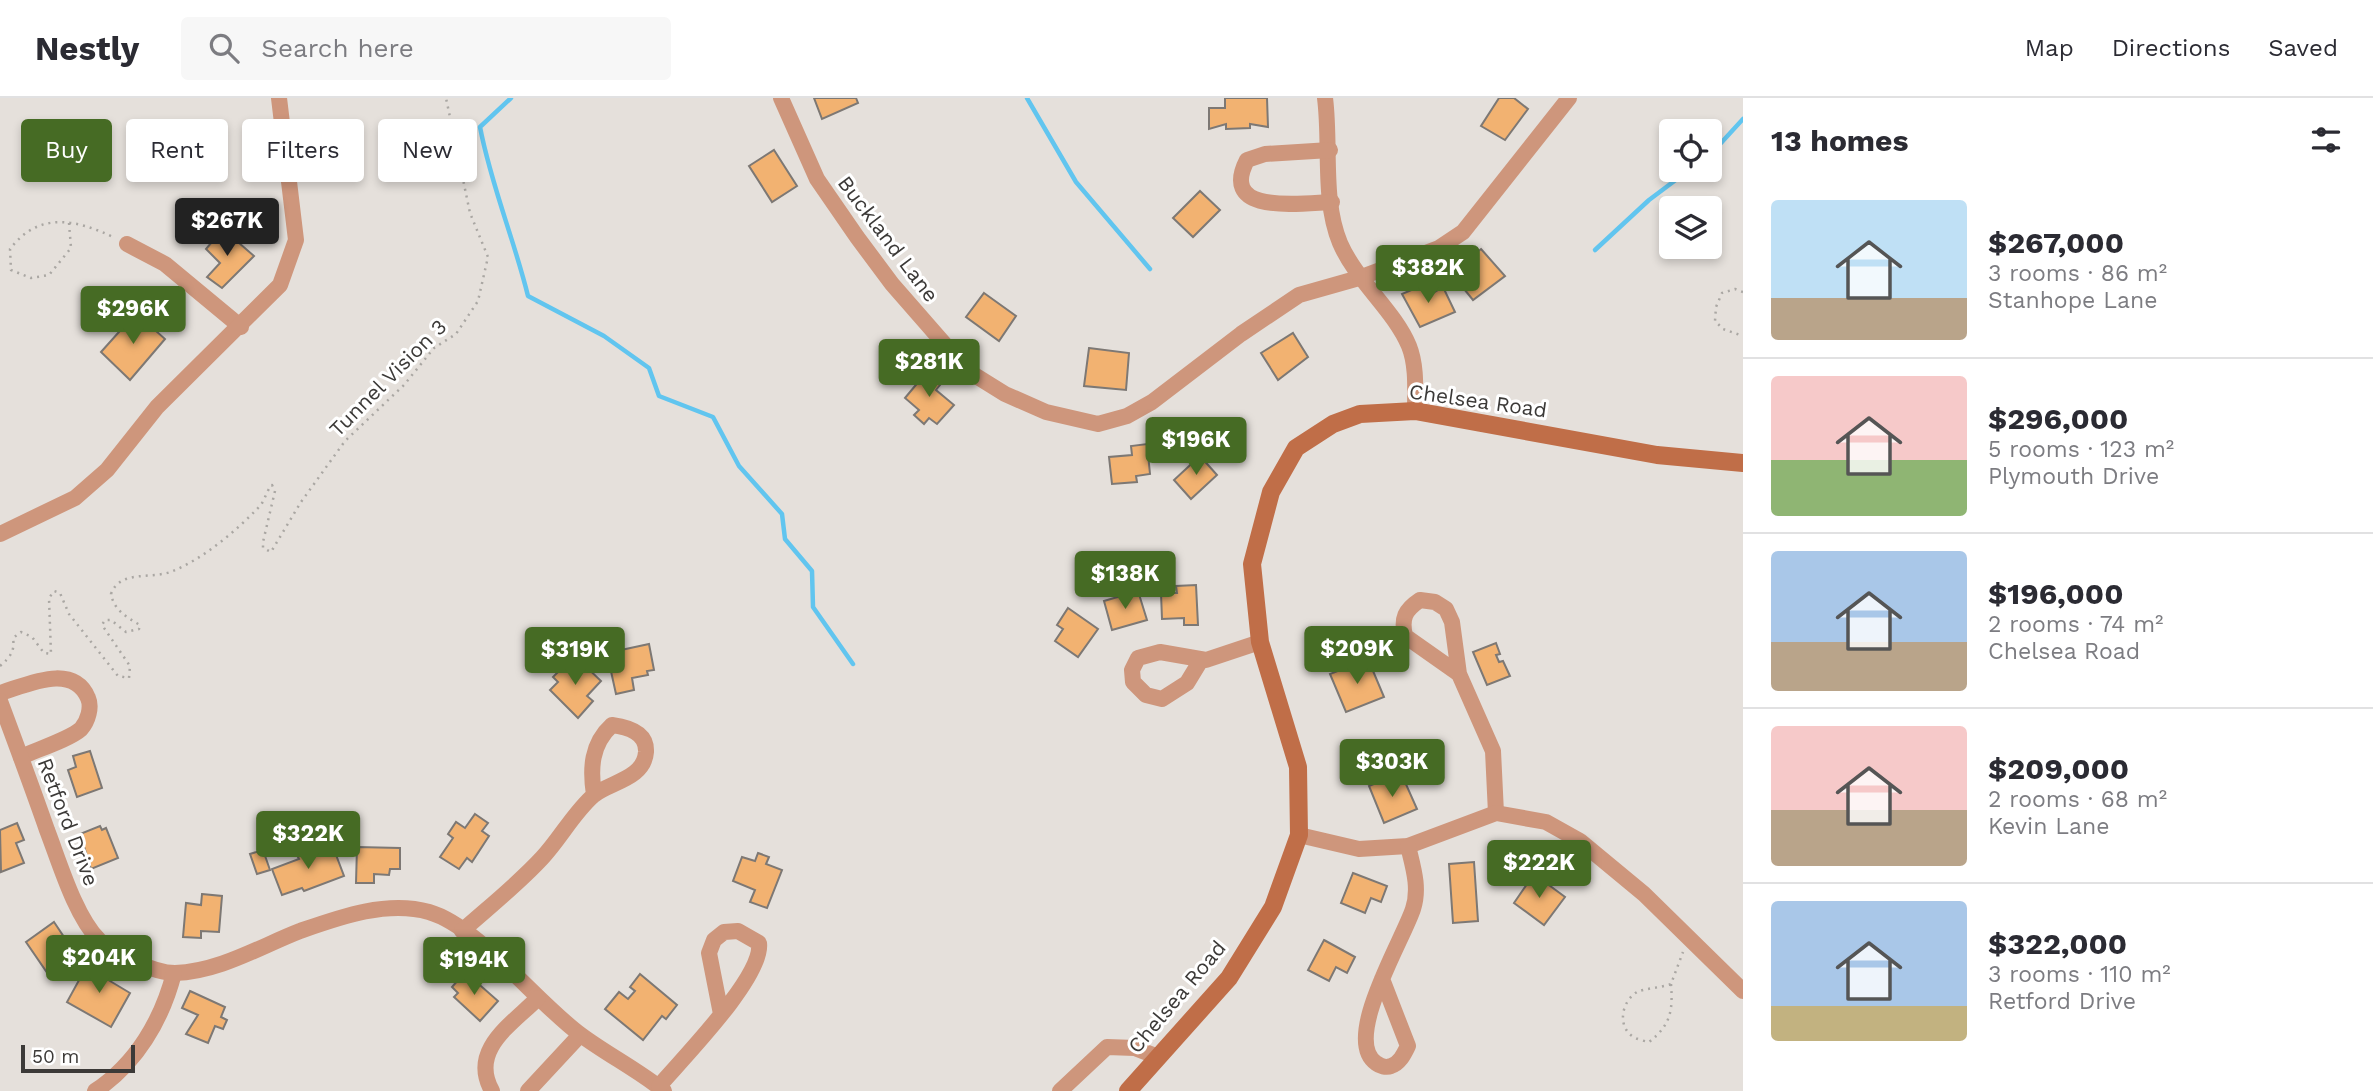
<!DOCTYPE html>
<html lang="en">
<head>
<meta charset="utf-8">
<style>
	:root { --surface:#fff; --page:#f7f7f7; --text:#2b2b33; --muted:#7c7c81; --line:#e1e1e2; --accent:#466b24 }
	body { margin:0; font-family:"Work Sans",sans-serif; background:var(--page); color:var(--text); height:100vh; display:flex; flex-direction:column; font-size:26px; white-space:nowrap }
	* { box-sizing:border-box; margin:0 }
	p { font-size:23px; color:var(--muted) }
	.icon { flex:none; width:38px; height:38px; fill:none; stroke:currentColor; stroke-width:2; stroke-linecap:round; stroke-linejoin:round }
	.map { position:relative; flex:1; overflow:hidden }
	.sheet { display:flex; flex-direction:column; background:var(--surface); width:630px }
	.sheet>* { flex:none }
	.top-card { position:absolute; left:21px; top:21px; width:665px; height:63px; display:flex; gap:14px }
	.buttons { position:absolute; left:1659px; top:21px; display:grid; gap:14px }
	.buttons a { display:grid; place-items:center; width:63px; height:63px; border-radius:7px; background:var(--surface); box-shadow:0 4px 10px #0003; font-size:35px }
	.scale { position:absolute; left:21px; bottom:18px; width:114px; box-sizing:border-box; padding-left:7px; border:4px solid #3c3a38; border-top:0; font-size:19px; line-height:24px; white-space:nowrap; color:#3c3a38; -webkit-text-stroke:5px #fff; paint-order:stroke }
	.price { position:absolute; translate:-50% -60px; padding:0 16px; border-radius:7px; background:var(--accent); color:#fff; font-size:23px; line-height:46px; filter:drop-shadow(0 2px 4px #0008) }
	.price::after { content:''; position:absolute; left:50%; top:42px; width:21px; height:16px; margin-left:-10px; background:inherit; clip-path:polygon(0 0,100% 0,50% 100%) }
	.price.current { background:#222; color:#fff }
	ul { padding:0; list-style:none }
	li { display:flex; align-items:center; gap:21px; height:175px; padding:0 28px }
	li+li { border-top:2px solid var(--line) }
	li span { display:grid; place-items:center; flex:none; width:196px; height:140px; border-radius:7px; color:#555 }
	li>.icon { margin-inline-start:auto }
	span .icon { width:84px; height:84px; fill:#fffc; stroke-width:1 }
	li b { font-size:30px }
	h2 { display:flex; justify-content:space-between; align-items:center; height:84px; padding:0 28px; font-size:30px }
	.chip { padding:0 24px; border-radius:7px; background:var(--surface); box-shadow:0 4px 10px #0003; font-size:24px; line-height:63px }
	.chip.current { background:var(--accent); color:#fff }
	header { display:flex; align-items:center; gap:42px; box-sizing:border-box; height:98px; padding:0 35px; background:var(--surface); border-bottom:2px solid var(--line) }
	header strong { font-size:33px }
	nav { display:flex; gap:38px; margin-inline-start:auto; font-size:24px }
	.search { width:490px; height:63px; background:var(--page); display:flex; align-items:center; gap:18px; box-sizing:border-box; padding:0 24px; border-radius:7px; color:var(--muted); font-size:26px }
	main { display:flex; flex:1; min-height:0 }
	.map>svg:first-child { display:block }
</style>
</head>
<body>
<header>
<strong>Nestly</strong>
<div class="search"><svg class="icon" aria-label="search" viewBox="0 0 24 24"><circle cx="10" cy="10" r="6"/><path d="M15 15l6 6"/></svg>Search here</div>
<nav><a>Map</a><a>Directions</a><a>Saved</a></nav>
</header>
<main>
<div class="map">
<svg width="1743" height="993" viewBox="0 0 1743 993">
	<rect width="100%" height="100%" fill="#e5e0db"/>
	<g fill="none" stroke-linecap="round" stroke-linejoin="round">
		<g stroke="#61c5ef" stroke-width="4.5">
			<path d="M511,0L480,29C491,87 514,141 528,198L604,238L649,270L659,298L713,319L739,368L782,416L785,441L812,473L813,509L853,566"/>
			<path d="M1027,0L1076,84L1150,171"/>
			<path d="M1710,57L1743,21"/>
			<path d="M1595,152L1649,102L1689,72"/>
		</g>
	</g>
	<g fill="#f2b271" stroke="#7d7874" stroke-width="2">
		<path d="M814,0H856L858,5L822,21Z"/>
		<path d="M1225,0H1267L1268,29L1250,26V30L1226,31V26L1209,31V10H1225Z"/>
		<path d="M1499,0H1514L1528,11L1505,42L1481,28Z"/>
		<path d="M774,52L797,88L772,104L749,68Z"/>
		<path d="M1200,93L1220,112L1193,139L1173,120Z"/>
		<path d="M223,131L254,158L222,190L207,179L220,165L206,151Z"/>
		<path d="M1481,151L1505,178L1473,202L1451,175Z"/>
		<path d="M1423,187L1428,198L1443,189L1455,214L1420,229L1402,196Z"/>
		<path d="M984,195L1016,218L999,243L966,219Z"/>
		<path d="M136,215L165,241L130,282L101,254Z"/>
		<path d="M1293,235L1308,259L1278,282L1261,255Z"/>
		<path d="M1089,250L1129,255L1126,292L1084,288Z"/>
		<path d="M930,270L944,282L936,292L954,307L937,326L929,320L924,326L914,317L919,312L905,300Z"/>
		<path d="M1147,346L1150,376L1136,378L1137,384L1112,386L1109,359L1132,357L1131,348Z"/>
		<path d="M1200,358L1217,377L1191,401L1174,382Z"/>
		<path d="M1196,487L1198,527H1184V520L1162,521L1161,495H1177L1176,488Z"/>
		<path d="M1138,493L1147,522L1112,532L1104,503Z"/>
		<path d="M1068,510L1098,531L1078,559L1055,543L1063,531L1057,527Z"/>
		<path d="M1496,545L1500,556L1496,557L1499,564L1503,563L1510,578L1487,587L1473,554Z"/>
		<path d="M649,546L654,572L647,573L648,577L632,580L634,592L616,596L607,555Z"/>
		<path d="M578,561L601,583L587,598L593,603L578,620L550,592L558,584L553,579L569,563L573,567Z"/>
		<path d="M1368,561L1384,599L1346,614L1330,576Z"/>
		<path d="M90,653L102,690L77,699L68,672L76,669L73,658Z"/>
		<path d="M1395,677L1399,686L1405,684L1417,711L1384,725L1369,688Z"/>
		<path d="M475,716L488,725L482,733L489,738L472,764L467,760L459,771L440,759L453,740L448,736L456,724L465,730Z"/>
		<path d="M17,725L24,742L16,745L24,765L1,774L0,732Z"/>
		<path d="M100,728L102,732L106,730L118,760L91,771L80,736Z"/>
		<path d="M311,749L314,756L333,749L344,778L304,793L302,790L282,797L272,771L299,761L296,755Z"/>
		<path d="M357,749L400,750V771H390L389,777L374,776V785H356Z"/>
		<path d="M263,752L270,772L257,776L250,756Z"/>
		<path d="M758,755L769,759L766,766L782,772L767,810L750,804L755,792L733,783L742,759L755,763Z"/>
		<path d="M1474,764L1478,823L1453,825L1449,766Z"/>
		<path d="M1353,775L1387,788L1381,804L1371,800L1365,815L1341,805Z"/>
		<path d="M1534,776L1565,799L1544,827L1514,805Z"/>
		<path d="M202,796L222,798L219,834L201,833V840L183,839L186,805L201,807Z"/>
		<path d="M54,824L64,839L56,844L68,861L48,876L26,844Z"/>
		<path d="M1324,842L1355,859L1347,875L1336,869L1329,883L1308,872Z"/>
		<path d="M89,864L113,878L110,883L130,895L111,929L67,904Z"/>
		<path d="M465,874L498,903L480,923L454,899L458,895L452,889Z"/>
		<path d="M640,876L677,907L666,921L662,918L643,942L605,911L619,894L628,901L635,893L630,889Z"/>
		<path d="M190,893L225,909L221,919L227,922L223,931L215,928L208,945L186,936L198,917L182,910Z"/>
	</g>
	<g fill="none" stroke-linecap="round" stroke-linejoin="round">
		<g stroke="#aaa7a3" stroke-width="2.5" stroke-dasharray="2 5" stroke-linecap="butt">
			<path d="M69,125L71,150L49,177L31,180L11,172L10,151C39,113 76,121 115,140"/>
			<path d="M1743,194L1735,191L1722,195L1716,209L1715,223L1723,231L1743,238"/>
			<path d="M0,568C10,559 15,554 13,540L21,534L32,539L44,555L51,556L49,500L54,493L60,495L69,516L118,578L129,580L130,568L102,527L105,522H111L126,534L139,531L140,527C126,519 114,512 111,496C120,471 152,482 173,473C204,460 235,434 259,409C265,403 266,393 272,387L275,393L263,444V450L271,454L301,404L345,343L404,287L434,250L456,236L478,203L488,159L470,115L446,0"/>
			<path d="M1671,886C1673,912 1671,927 1649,944C1644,943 1636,941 1632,938C1617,927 1622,903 1637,894C1646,890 1660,890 1671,886L1683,854"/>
		</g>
		<g stroke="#ce967c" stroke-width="16">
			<path d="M781,0L817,81L857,139L892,186L968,273L1005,296L1046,314L1098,326L1127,318L1152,304L1241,236L1299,197L1359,180L1439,150L1463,134L1569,0"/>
			<path d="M1325,0C1331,46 1322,102 1340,145C1357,184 1394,212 1409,248C1417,268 1415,292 1415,313"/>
			<path d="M1330,52L1265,56L1247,62C1218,118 1302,105 1332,104"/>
			<path d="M127,146L165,166L241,229"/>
			<path d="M0,436L75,400L107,372L157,309L280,187L296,142L279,0"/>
			<path d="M1201,562L1187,585L1162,601L1146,597L1133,584L1132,572L1138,560L1160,554L1206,562L1260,544"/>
			<path d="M1459,576L1405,538C1401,520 1405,512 1420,502L1435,504L1446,511L1452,524L1459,576L1493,653L1496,715"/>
			<path d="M0,595C27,587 73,564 88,600C92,609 88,623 81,631C70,641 36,652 21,659"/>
			<path d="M0,603C16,646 32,689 47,732C59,763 75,818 99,842C114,856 154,875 175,875C219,874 261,848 300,833C340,819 387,802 429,814C478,828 538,906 581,937C608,957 638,972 664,993"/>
			<path d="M1299,737L1359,751L1408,748L1496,715L1546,724L1580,743L1644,796L1743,893"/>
			<path d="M462,833C489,809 518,786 542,760C560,741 574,714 594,697C610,684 644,681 646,654C647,634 627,629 612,627C591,646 590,671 594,697"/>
			<path d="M1382,881L1408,948C1404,956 1400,965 1391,968C1386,970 1380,968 1376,965C1342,941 1403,842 1413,811C1420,790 1413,769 1408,748"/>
			<path d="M659,988C682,961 764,878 759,845L738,833L724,834L714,842L709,855L721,916"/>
			<path d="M95,993C136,966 162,922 174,875"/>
			<path d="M492,993C469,952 511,927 538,900"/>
			<path d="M528,993L580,937"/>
			<path d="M1060,993L1107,949L1135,950L1158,959"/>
		</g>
		<path stroke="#c06e48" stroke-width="18" d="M1128,993L1229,880L1273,809L1299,737L1298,669L1260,544L1252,466L1271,394L1296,350L1333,326L1360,316L1415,313L1657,357L1743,365"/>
	</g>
	<g text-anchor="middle" stroke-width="6" stroke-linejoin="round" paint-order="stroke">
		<g font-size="21" fill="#3c3a38" stroke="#fff">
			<text transform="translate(888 141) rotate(53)" y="7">Buckland Lane</text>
			<text transform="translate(388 280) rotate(-45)" y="7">Tunnel Vision 3</text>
			<text transform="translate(1478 303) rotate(8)" y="7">Chelsea Road</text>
			<text transform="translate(68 724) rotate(69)" y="7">Retford Drive</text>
			<text transform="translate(1177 899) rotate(-50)" y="7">Chelsea Road</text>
		</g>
	</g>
</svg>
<div class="buttons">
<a><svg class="icon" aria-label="locate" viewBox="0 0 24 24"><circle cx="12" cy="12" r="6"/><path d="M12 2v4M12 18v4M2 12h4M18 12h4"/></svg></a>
<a><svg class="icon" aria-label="layers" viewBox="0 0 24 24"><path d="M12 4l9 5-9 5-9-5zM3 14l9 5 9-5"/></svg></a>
</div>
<div class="scale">50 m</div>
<b class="price current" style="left:227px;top:160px">$267K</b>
<b class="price" style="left:1428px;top:207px">$382K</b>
<b class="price" style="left:133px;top:248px">$296K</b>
<b class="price" style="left:929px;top:301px">$281K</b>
<b class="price" style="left:1196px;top:379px">$196K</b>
<b class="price" style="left:1125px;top:513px">$138K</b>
<b class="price" style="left:1357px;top:588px">$209K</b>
<b class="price" style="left:575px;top:589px">$319K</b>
<b class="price" style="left:1392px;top:701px">$303K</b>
<b class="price" style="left:308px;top:773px">$322K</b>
<b class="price" style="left:1539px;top:802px">$222K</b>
<b class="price" style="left:99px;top:897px">$204K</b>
<b class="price" style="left:474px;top:899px">$194K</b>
<div class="top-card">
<a class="chip current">Buy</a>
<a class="chip">Rent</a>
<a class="chip">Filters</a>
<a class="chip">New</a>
</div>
</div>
<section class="sheet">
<h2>13 homes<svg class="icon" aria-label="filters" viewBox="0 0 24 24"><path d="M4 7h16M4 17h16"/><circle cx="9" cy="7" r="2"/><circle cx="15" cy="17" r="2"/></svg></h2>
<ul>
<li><span style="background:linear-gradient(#bfe0f5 70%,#b9a48a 0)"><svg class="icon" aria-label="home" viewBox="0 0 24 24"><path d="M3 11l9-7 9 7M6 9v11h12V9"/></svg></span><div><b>$267,000</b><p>3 rooms · 86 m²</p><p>Stanhope Lane</p></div></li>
<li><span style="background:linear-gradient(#f6c9c9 60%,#8fb573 0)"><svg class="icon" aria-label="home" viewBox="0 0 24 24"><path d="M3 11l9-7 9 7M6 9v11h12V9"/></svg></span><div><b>$296,000</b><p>5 rooms · 123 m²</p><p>Plymouth Drive</p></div></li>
<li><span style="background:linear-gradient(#a9c7e8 65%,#b9a48a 0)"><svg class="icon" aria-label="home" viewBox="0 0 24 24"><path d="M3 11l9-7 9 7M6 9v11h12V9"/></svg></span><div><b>$196,000</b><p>2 rooms · 74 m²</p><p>Chelsea Road</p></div></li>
<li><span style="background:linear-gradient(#f6c9c9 60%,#b9a48a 0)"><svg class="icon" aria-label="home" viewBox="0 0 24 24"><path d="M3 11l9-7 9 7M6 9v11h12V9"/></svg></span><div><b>$209,000</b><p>2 rooms · 68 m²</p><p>Kevin Lane</p></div></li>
<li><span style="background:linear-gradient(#a9c7e8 75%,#c2b280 0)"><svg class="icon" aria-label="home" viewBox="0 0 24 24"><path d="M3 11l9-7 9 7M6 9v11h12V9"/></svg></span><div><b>$322,000</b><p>3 rooms · 110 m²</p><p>Retford Drive</p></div></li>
</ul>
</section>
</main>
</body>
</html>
